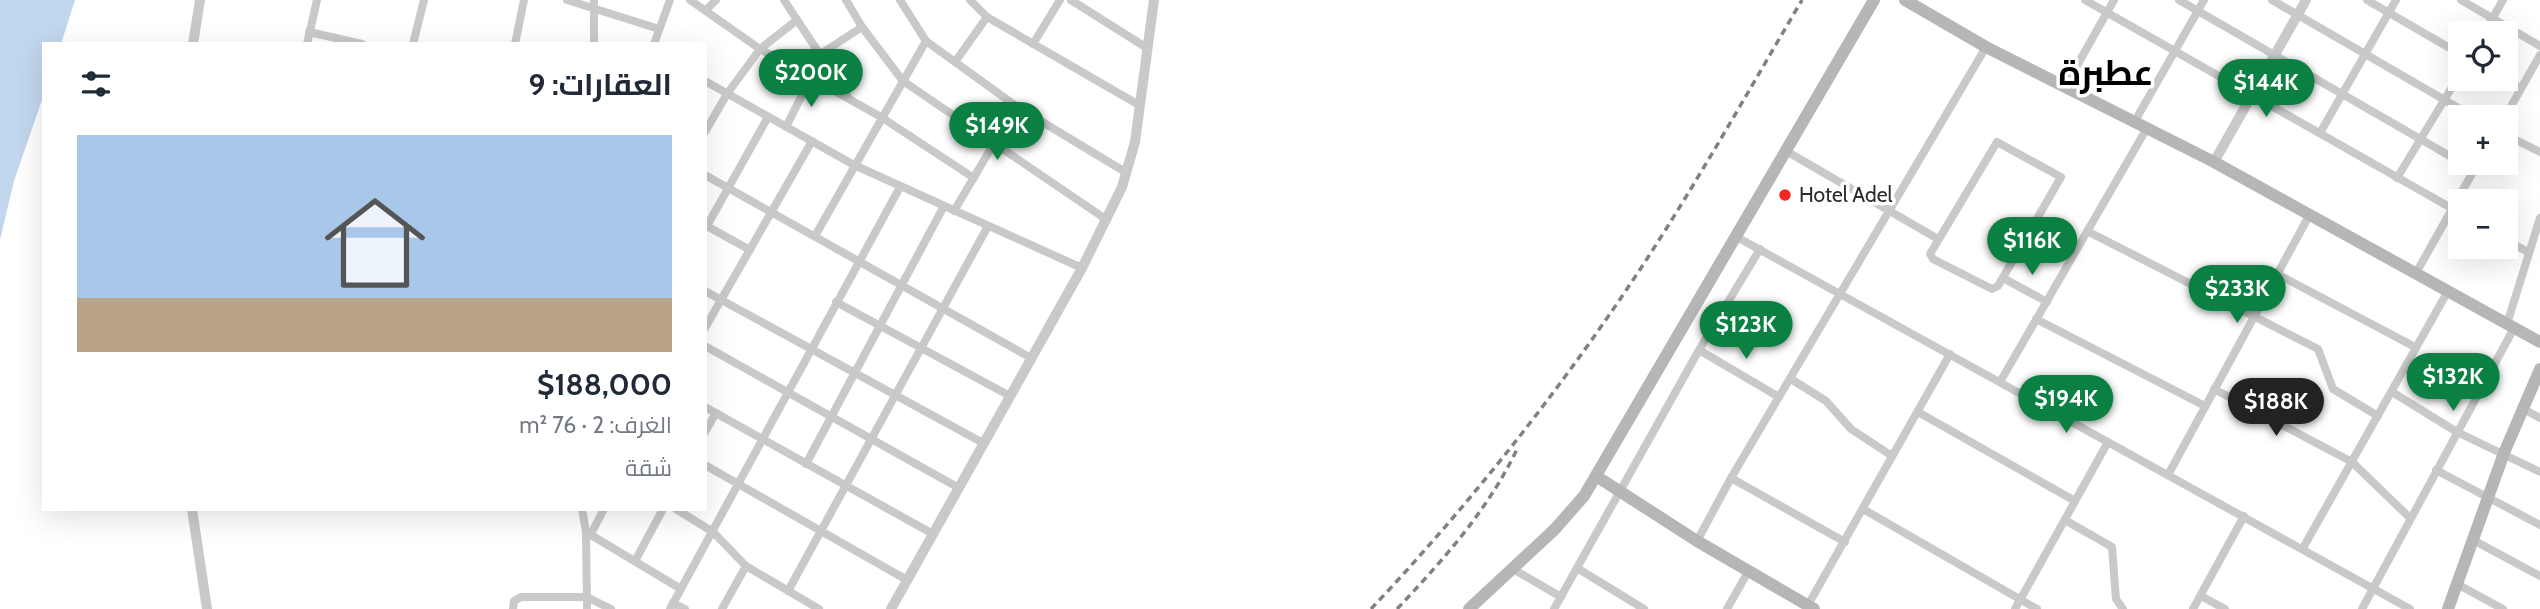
<!DOCTYPE html>
<html lang="ar">
<head>
<meta charset="utf-8">
<style>
	:root { --surface:#fff; --page:#f2f2f3; --text:#1f2937; --muted:#747a83; --line:#e0e1e3; --accent:#0b8043 }
	body { margin:0; font-family:Cabin,Cairo,sans-serif; background:var(--page); color:var(--text); direction:rtl; height:100vh; display:flex; flex-direction:column; font-size:26px; white-space:nowrap }
	* { box-sizing:border-box; margin:0 }
	p { font-size:23px; color:var(--muted) }
	.icon { flex:none; width:38px; height:38px; fill:none; stroke:currentColor; stroke-width:2; stroke-linecap:round; stroke-linejoin:round }
	.map { position:relative; flex:1; overflow:hidden; direction:ltr }
	.side { position:absolute; left:42px; top:42px; width:665px; height:469px; display:flex; flex-direction:column; background:var(--surface); border-radius:0px; box-shadow:0 7px 28px #0002; direction:rtl }
	.side>* { flex:none }
	.controls { position:absolute; left:2448px; top:21px; display:grid; gap:14px }
	.controls a { display:grid; place-items:center; width:70px; height:70px; border-radius:0px; background:var(--surface); box-shadow:0 7px 28px #0002; font-size:35px }
	.price { position:absolute; translate:-50% -60px; padding:0 16px; border-radius:24px; background:var(--accent); color:#fff; font-size:23px; line-height:46px; filter:drop-shadow(0 2px 4px #0008) }
	.price::after { content:''; position:absolute; left:50%; top:42px; width:21px; height:16px; margin-left:-10px; background:inherit; clip-path:polygon(0 0,100% 0,50% 100%) }
	.price.active { background:#222; color:#fff }
	ul { padding:0; list-style:none }
	li { display:grid; align-content:center; gap:14px; height:371px; padding:0 35px }
	li+li { border-top:2px solid var(--line) }
	li span { display:grid; place-items:center; height:217px; border-radius:0px; color:#555 }
	li>.icon { margin-inline-start:auto }
	span .icon { width:126px; height:126px; fill:#fffc; stroke-width:1 }
	li b { font-size:30px }
	h2 { display:flex; justify-content:space-between; align-items:center; height:84px; padding:0 35px; font-size:30px }
	.map>svg:first-child { display:block }
</style>
</head>
<body>
<div class="map">
<svg width="2540" height="609" viewBox="0 0 2540 609">
	<rect width="100%" height="100%" fill="#fff"/>
	<path fill="#c1d7ed" d="M0,0H75L61,44H44V94L14,181L0,240Z"/>
	<g fill="none" stroke-linecap="round" stroke-linejoin="round">
		<g stroke="#c9c9c9" stroke-width="8">
			<path d="M567,0L659,29"/>
			<path d="M594,0V44"/>
			<path d="M690,0L760,49L881,117L974,178"/>
			<path d="M784,0L848,97"/>
			<path d="M846,0L862,27L903,81L1107,220"/>
			<path d="M900,0L926,41L1016,106L1127,173"/>
			<path d="M970,0L987,17L1139,105"/>
			<path d="M1071,0L1147,48"/>
			<path d="M2085,0L2460,213"/>
			<path d="M2179,0L2474,170"/>
			<path d="M2272,0L2474,117"/>
			<path d="M2367,0L2460,54"/>
			<path d="M2461,0L2540,46"/>
			<path d="M706,10L716,0"/>
			<path d="M309,32L362,44"/>
			<path d="M2484,33L2503,0"/>
			<path d="M307,44L317,0"/>
			<path d="M413,44L424,0"/>
			<path d="M515,44L524,0"/>
			<path d="M654,44L670,0"/>
			<path d="M1033,44L1060,0"/>
			<path d="M819,55L862,27"/>
			<path d="M955,62L987,17"/>
			<path d="M2504,79L2521,88"/>
			<path d="M705,81L854,165L1082,268"/>
			<path d="M2066,85L2114,0"/>
			<path d="M2505,117L2540,55"/>
			<path d="M2135,121L2204,0"/>
			<path d="M786,127L810,79"/>
			<path d="M705,132L727,94L760,49L797,20"/>
			<path d="M2320,133L2396,0"/>
			<path d="M2506,135L2540,152"/>
			<path d="M1997,142L2061,177L1998,286L1992,289L1933,259L1930,254Z"/>
			<path d="M1786,151L1938,239"/>
			<path d="M705,175L1031,358"/>
			<path d="M2397,178L2460,74"/>
			<path d="M954,211L1016,106"/>
			<path d="M705,225L750,250"/>
			<path d="M707,226L768,117"/>
			<path d="M2087,231L2318,349L2333,389L2378,416"/>
			<path d="M815,236L926,41"/>
			<path d="M1735,236L2410,609"/>
			<path d="M2506,240L2528,252"/>
			<path d="M2416,273L2478,163"/>
			<path d="M2277,274L2415,347"/>
			<path d="M2003,278L2047,302"/>
			<path d="M705,291L983,443"/>
			<path d="M836,302L1010,396"/>
			<path d="M2036,319L2205,406"/>
			<path d="M2507,324L2540,218"/>
			<path d="M705,328L812,141"/>
			<path d="M705,346L959,488"/>
			<path d="M1699,350L1779,397"/>
			<path d="M1791,379L1826,401L1851,429L1892,456"/>
			<path d="M2000,382L2147,128"/>
			<path d="M2214,389L2352,462L2410,518"/>
			<path d="M2392,392L2457,432L2540,472"/>
			<path d="M705,407L933,534"/>
			<path d="M2522,408L2540,418"/>
			<path d="M1918,412L2075,501"/>
			<path d="M705,432L716,413"/>
			<path d="M806,464L944,206"/>
			<path d="M705,465L907,580"/>
			<path d="M2436,470L2540,525"/>
			<path d="M2168,475L2310,214"/>
			<path d="M1731,478L1845,542"/>
			<path d="M582,509L586,532L587,609"/>
			<path d="M676,509L713,532L746,566L819,609"/>
			<path d="M1863,509L2037,609"/>
			<path d="M2065,520L2112,547L2116,599L2123,609"/>
			<path d="M586,532L681,589"/>
			<path d="M591,534L604,509"/>
			<path d="M2473,540L2540,576"/>
			<path d="M1697,541L1731,478L1986,47"/>
			<path d="M2303,548L2448,291"/>
			<path d="M635,561L663,509"/>
			<path d="M1577,568L1644,609"/>
			<path d="M1513,569L1561,597"/>
			<path d="M2457,584L2503,609"/>
			<path d="M788,591L988,226"/>
			<path d="M2201,596L2225,609"/>
			<path d="M673,603L685,609"/>
			<path d="M1808,605L1950,354"/>
			<path d="M513,609L514,601L521,597H587L611,609"/>
			<path d="M670,609L900,187"/>
			<path d="M722,609L746,566"/>
			<path d="M1554,609L1699,350L1760,249"/>
			<path d="M1727,609L1749,570"/>
			<path d="M2015,609L2108,442"/>
			<path d="M2193,609L2244,516"/>
			<path d="M2362,609L2514,328"/>
		</g>
		<g stroke="#c9c9c9" stroke-width="10">
			<path d="M193,44L200,0"/>
			<path d="M2214,162L2306,0"/>
			<path d="M192,509L207,609"/>
			<path d="M891,609L1082,268L1122,187L1135,142L1154,0"/>
		</g>
		<g stroke="#b6b6b6" stroke-width="12">
			<path d="M1905,0L1986,47L2214,162L2540,342"/>
			<path d="M1596,476L1697,541L1814,609"/>
			<path d="M1469,609L1554,530L1584,496L1874,0"/>
			<path d="M2448,609L2504,453L2540,369"/>
		</g>
		<g stroke="#818181" stroke-width="3.5" stroke-dasharray="7 5" stroke-linecap="butt">
			<path d="M1371,609C1470,504 1561,389 1641,268C1698,181 1749,90 1802,0"/>
			<path d="M1397,609C1444,559 1489,509 1518,447"/>
		</g>
	</g>
	<circle fill="#f3271e" stroke="#fff" stroke-width="2.5" cx="1785" cy="195" r="7"/>
	<g text-anchor="middle" stroke-width="7" stroke-linejoin="round" paint-order="stroke">
		<g font-size="21" fill="#2c2c2c" stroke="#fff" text-anchor="start">
			<text x="1799" y="202">Hotel Adel</text>
		</g>
		<g font-size="35" font-weight="bold" fill="#000" stroke="#fff">
			<text x="2106" y="85">عطبرة</text>
		</g>
	</g>
</svg>
<div class="controls">
<a><svg class="icon" aria-label="locate" viewBox="0 0 24 24"><circle cx="12" cy="12" r="6"/><path d="M12 2v4M12 18v4M2 12h4M18 12h4"/></svg></a>
<a>+</a>
<a>−</a>
</div>
<b class="price" style="left:811px;top:109px">$200K</b>
<b class="price" style="left:2266px;top:119px">$144K</b>
<b class="price" style="left:997px;top:162px">$149K</b>
<b class="price" style="left:2032px;top:277px">$116K</b>
<b class="price" style="left:2237px;top:325px">$233K</b>
<b class="price" style="left:1746px;top:361px">$123K</b>
<b class="price" style="left:2453px;top:413px">$132K</b>
<b class="price" style="left:2066px;top:435px">$194K</b>
<b class="price active" style="left:2276px;top:438px">$188K</b>
<section class="side">
<h2>العقارات: 9<svg class="icon" aria-label="filters" viewBox="0 0 24 24"><path d="M4 7h16M4 17h16"/><circle cx="9" cy="7" r="2"/><circle cx="15" cy="17" r="2"/></svg></h2>
<ul>
<li><span style="background:linear-gradient(#a9c7e8 75%,#b9a48a 0)"><svg class="icon" aria-label="home" viewBox="0 0 24 24"><path d="M3 11l9-7 9 7M6 9v11h12V9"/></svg></span><div><b>$188,000</b><p>الغرف: 2 · 76 m²</p><p>شقة</p></div></li>
</ul>
</section>
</div>
</body>
</html>
